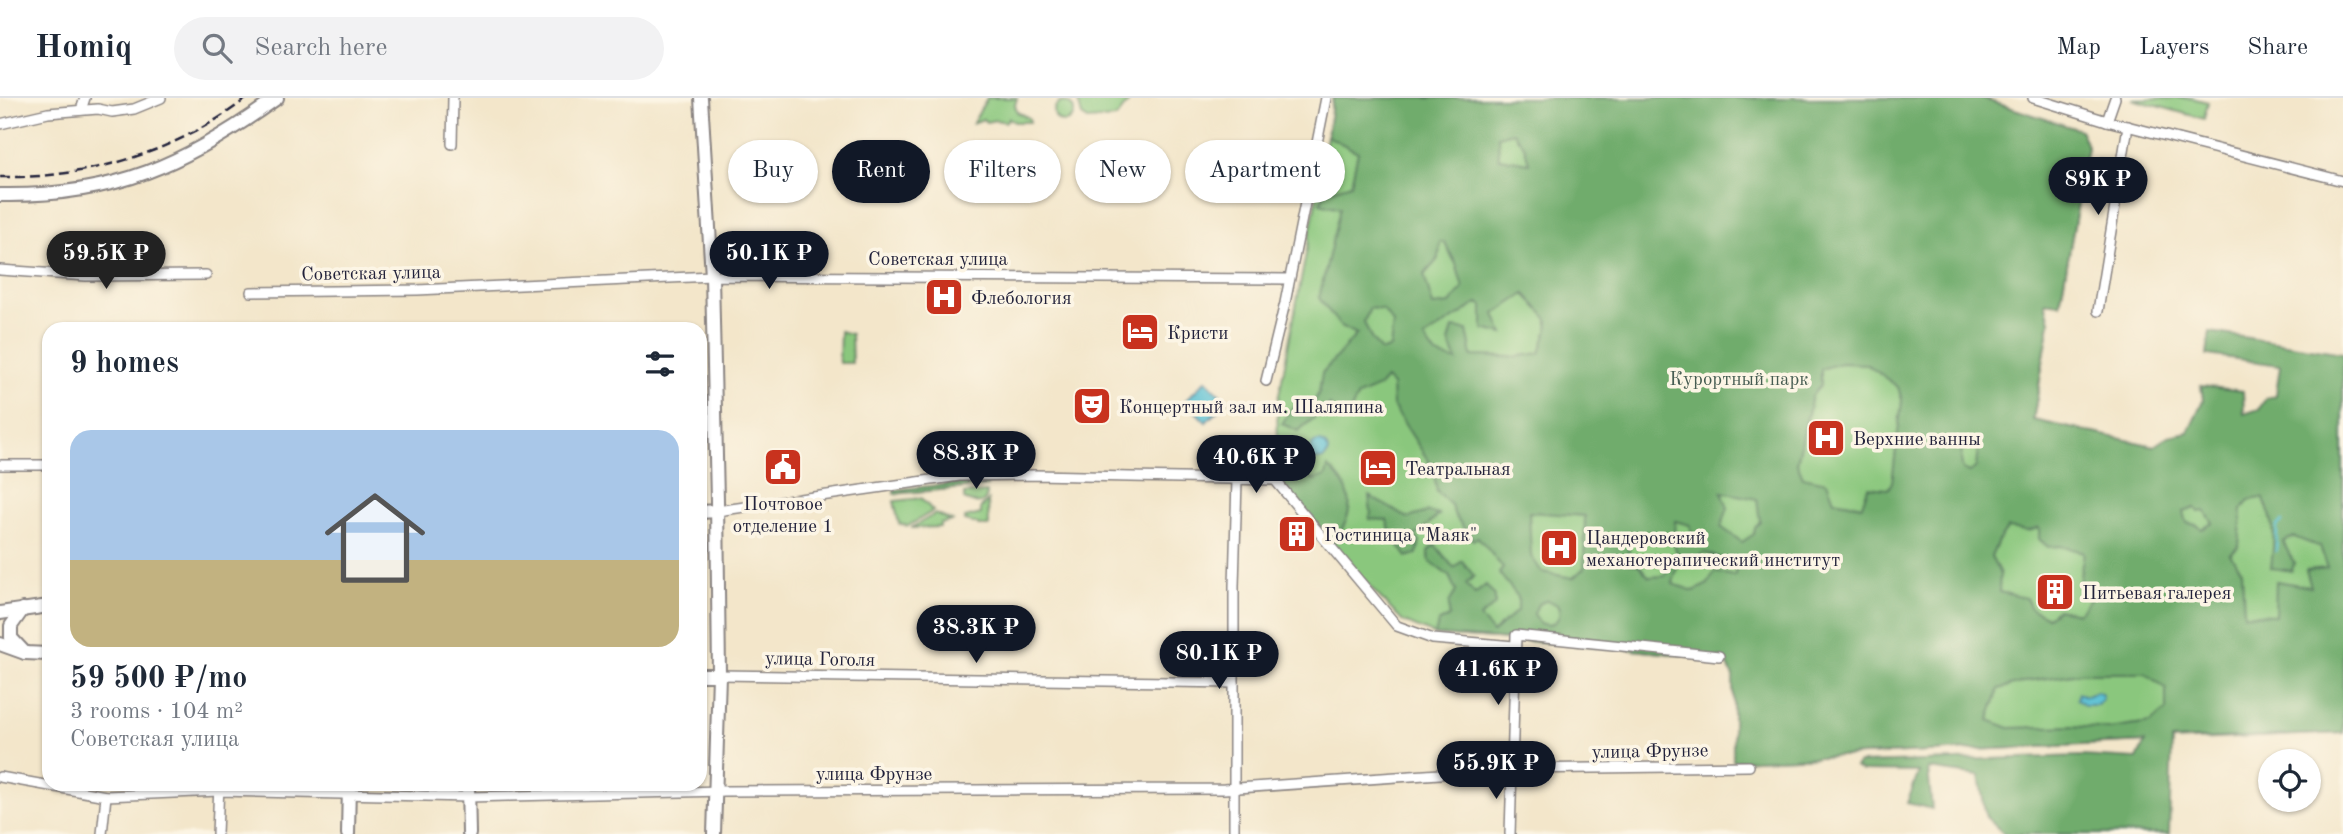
<!DOCTYPE html>
<html lang="en">
<head>
<meta charset="utf-8">
<style>
	:root { --surface:#fff; --page:#f2f2f3; --text:#1f2937; --muted:#747a83; --line:#e0e1e3; --accent:#111827 }
	body { margin:0; font-family:"Old Standard TT",serif; background:var(--page); color:var(--text); height:100vh; display:flex; flex-direction:column; font-size:26px; white-space:nowrap }
	* { box-sizing:border-box; margin:0 }
	p { font-size:23px; color:var(--muted) }
	.icon { flex:none; width:38px; height:38px; fill:none; stroke:currentColor; stroke-width:2; stroke-linecap:round; stroke-linejoin:round }
	.map { position:relative; flex:1; overflow:hidden }
	.side { position:absolute; left:42px; top:224px; width:665px; height:469px; display:flex; flex-direction:column; background:var(--surface); border-radius:21px; box-shadow:0 2px 5px #0004 }
	.side>* { flex:none }
	.top-card { position:absolute; left:728px; top:42px; width:665px; height:63px; display:flex; gap:14px }
	.buttons { position:absolute; left:2258px; top:651px; display:grid; gap:14px }
	.buttons a { display:grid; place-items:center; width:63px; height:63px; border-radius:50%; background:var(--surface); box-shadow:0 2px 5px #0004; font-size:35px }
	.price { position:absolute; translate:-50% -60px; padding:0 16px; border-radius:24px; background:var(--accent); color:#fff; font-size:23px; line-height:46px; filter:drop-shadow(0 2px 4px #0008) }
	.price::after { content:''; position:absolute; left:50%; top:42px; width:21px; height:16px; margin-left:-10px; background:inherit; clip-path:polygon(0 0,100% 0,50% 100%) }
	.price.active { background:#222; color:#fff }
	ul { padding:0; list-style:none }
	li { display:grid; align-content:center; gap:14px; height:371px; padding:0 28px }
	li+li { border-top:2px solid var(--line) }
	li span { display:grid; place-items:center; height:217px; border-radius:21px; color:#555 }
	li>.icon { margin-inline-start:auto }
	span .icon { width:126px; height:126px; fill:#fffc; stroke-width:1 }
	li b { font-size:30px }
	h2 { display:flex; justify-content:space-between; align-items:center; height:84px; padding:0 28px; font-size:30px }
	.tag { padding:0 24px; border-radius:32px; background:var(--surface); box-shadow:0 2px 5px #0004; font-size:24px; line-height:63px }
	.tag.active { background:var(--accent); color:#fff }
	header { display:flex; align-items:center; gap:42px; box-sizing:border-box; height:98px; padding:0 35px; background:var(--surface); border-bottom:2px solid var(--line) }
	header strong { font-size:33px }
	nav { display:flex; gap:38px; margin-inline-start:auto; font-size:24px }
	.search { width:490px; height:63px; background:var(--page); display:flex; align-items:center; gap:18px; box-sizing:border-box; padding:0 24px; border-radius:38px; color:var(--muted); font-size:26px }
	.map>svg:first-child { display:block }
</style>
</head>
<body>
<header>
<strong>Homiq</strong>
<div class="search"><svg class="icon" aria-label="search" viewBox="0 0 24 24"><circle cx="10" cy="10" r="6"/><path d="M15 15l6 6"/></svg>Search here</div>
<nav><a>Map</a><a>Layers</a><a>Share</a></nav>
</header>
<div class="map">
<svg width="2343" height="736" viewBox="0 0 2343 736">
	<rect width="100%" height="100%" fill="#fcf5e5"/>
	<filter id="ink" filterUnits="userSpaceOnUse"><feTurbulence type="fractalNoise" baseFrequency=".0143" numOctaves="2"/><feDisplacementMap in="SourceGraphic" scale="14" xChannelSelector="R" yChannelSelector="G"/><feConvolveMatrix kernelMatrix="1 2 1 2 8 2 1 2 1" color-interpolation-filters="sRGB"/></filter>
	<filter id="wash" filterUnits="userSpaceOnUse"><feTurbulence type="fractalNoise" baseFrequency=".00686" numOctaves="4" result="noise"/><feDisplacementMap in="SourceGraphic" scale="28" xChannelSelector="R" yChannelSelector="G"/><feGaussianBlur stdDeviation="1.57" result="paint"/><feColorMatrix in="noise" values="0 0 0 0 0 0 0 0 0 0 0 0 0 0 0 0 0 1.4 0 .05"/><feComposite in="paint" operator="in"/></filter>
	<g filter="url(#wash)">
		<rect width="100%" height="100%" fill="#f3e6ca"/>
		<g fill="#8ac77d" stroke="#56745c" stroke-width="2">
			<path d="M987,0H1017L1015,7L1017,14L1029,20L1030,24H1015L1009,20L1005,24L996,22L986,24L983,21L973,25Z"/>
			<path d="M1077,0H1127L1128,5L1116,20L1088,22L1082,18Z"/>
			<path d="M1333,0H1980L2080,32L2088,49L2060,206L2045,204L2050,224L2033,322L2154,348L2343,365V635L1733,663V578L1725,561L1571,546L1435,537L1402,523L1358,476L1271,372L1282,357L1278,349L1277,307L1319,88Z"/>
			<path d="M2191,0L2208,4L2204,21L2132,1Z"/>
			<circle cx="1064" cy="14" r="10"/>
			<path d="M840,233L851,236L852,265H839Z"/>
			<path d="M987,394C986,410 975,406 964,401V396Z"/>
			<path d="M921,400L933,413L908,428L899,426L894,403Z"/>
			<path d="M988,403L989,428H978V426L965,423V420L981,416V410Z"/>
			<path d="M935,416L952,423L940,426V429L911,430Z"/>
		</g>
		<g fill="#6fac6c" stroke="#486754" stroke-width="2" fill-rule="evenodd">
			<path d="M1333,0H1980L2080,32L2088,49L2060,206L2045,204L2050,224L2033,322L2154,348L2169,338L2188,334L2203,302L2201,288L2243,293L2244,316L2259,311L2266,300L2276,297L2280,267L2207,257L2210,234L2343,255V635L2172,642L2169,736H2004L1986,719L1979,678L1928,671L1932,711L1907,705L1919,674L1862,673L1855,669L1859,665L2082,658L2137,661L2145,644L1733,663V578L1725,561L1571,546L1435,537L1438,525L1449,519V505L1456,493L1449,478L1430,464L1428,453L1435,447L1454,470L1462,463L1474,478L1466,486L1475,496L1486,487L1495,498V507L1480,519L1492,535L1518,512V499L1499,475L1503,470L1478,439L1473,442L1455,418L1451,407L1437,394L1433,370L1393,308L1392,287L1386,281L1379,289L1358,298L1350,314L1336,317L1330,307L1298,333L1282,326L1290,312L1297,308L1308,317L1319,294L1322,275L1357,236L1340,228L1319,200L1340,110L1320,105L1325,94L1351,86L1358,54L1327,38ZM1513,34L1525,50L1529,65L1499,60L1498,38ZM1440,144H1444L1456,166L1463,190L1450,206L1433,208L1424,177L1439,160ZM1525,196L1548,221L1547,233L1540,255L1514,259L1472,258L1467,232L1453,230L1449,244L1457,263L1436,257L1424,240L1478,205L1483,208V231L1503,236L1495,216ZM1370,210L1383,212L1393,225L1390,250L1381,253L1371,240L1364,224ZM1841,265L1866,266L1898,289L1902,302L1892,384L1888,391L1868,389L1862,407L1834,402L1827,384L1803,379L1797,365L1812,298L1821,286V271ZM1968,342L1976,344L1978,350L1976,369L1970,374L1964,372C1959,365 1961,348 1968,342ZM1722,394L1757,401L1760,423L1755,430L1754,436L1742,444L1721,429L1728,410ZM2263,400C2277,426 2274,441 2271,470L2292,473L2294,465L2283,444L2294,439L2320,449L2328,470L2306,472L2311,489L2276,483L2275,517L2244,516L2242,472L2230,456L2239,448L2242,412L2249,402ZM2195,410L2199,414L2205,413L2213,425L2202,431L2197,427L2187,425L2184,414ZM1529,414L1585,418L1584,470L1573,480L1542,474L1531,458ZM1675,423L1690,427L1693,439L1674,446L1678,458L1691,462L1705,455L1736,465L1735,478L1714,474L1708,486L1694,493L1673,486L1677,469L1672,458L1665,478L1649,479L1638,466L1628,465L1629,446L1623,442L1625,434L1653,435L1674,441ZM2008,430L2028,433L2039,430V441L2048,449L2060,448L2084,454L2079,485L2091,499L2079,515L2058,511L2048,519L2031,511L2026,500L1999,494L2000,476L1991,459L1998,443ZM1548,502L1557,507C1562,516 1559,523 1549,527L1539,525L1534,516L1538,506ZM2080,575H2145L2166,591V612L2150,625L2109,631L2072,628L2010,630L1989,622L1999,591L2028,583Z"/>
			<path d="M1288,368L1314,382L1326,378L1328,369C1357,393 1355,417 1332,445L1271,372Z"/>
			<path d="M987,382V388L894,396V392Z"/>
			<path d="M1369,398L1408,420L1428,414L1439,417L1415,438L1420,444L1417,456L1407,459L1391,436L1387,422L1369,421L1371,415Z"/>
		</g>
		<g fill="#56bfd3" stroke="#3c7087" stroke-width="2">
			<path d="M2097,62L2106,64L2098,99L2093,98Z"/>
			<path d="M1206,282L1227,303L1206,324L1185,303Z"/>
			<circle cx="1319" cy="353" r="9"/>
			<path d="M2097,594L2103,597L2102,602L2097,607H2085L2077,601L2079,595L2086,598Z"/>
		</g>
		<g fill="none" stroke-linecap="round" stroke-linejoin="round">
			<path stroke="#56bfd3" stroke-width="2.5" d="M2276,453L2277,428L2282,424"/>
		</g>
	</g>
	<g filter="url(#ink)">
		<g fill="none" stroke-linecap="round" stroke-linejoin="round">
			<g stroke="#8a8482" stroke-width="12">
				<g id="street">
					<path d="M2033,0L2107,23L2343,83"/>
					<path d="M81,12L85,0"/>
					<path d="M2107,23L2115,0"/>
					<path d="M0,26L48,15L98,11L112,14L134,11L161,0"/>
					<path d="M452,46L453,0"/>
					<path d="M0,172L86,178L206,177"/>
					<path d="M251,194L417,192L712,178L1288,181"/>
					<path d="M2098,213L2128,28"/>
					<path d="M1266,283L1285,205L1326,0"/>
					<path d="M0,367H49"/>
					<path d="M717,413L959,378L1035,377L1275,382L1397,528L1433,541L1514,548"/>
					<path d="M719,577L1234,585"/>
					<path d="M0,679L106,698L219,693L468,699L724,693L1224,691L1512,671L1749,668"/>
					<path d="M102,736L106,698"/>
					<path d="M217,736L219,686"/>
					<path d="M1234,736V488L1237,382"/>
					<path d="M1510,736L1516,537L1719,558"/>
				</g>
			</g>
			<g stroke="#8a8482" stroke-width="16">
				<g id="secondary">
					<path d="M701,0L712,178L717,403L719,577L714,736"/>
					<path d="M0,97C114,99 186,66 277,0"/>
					<path d="M700,414L717,413"/>
					<path d="M23,511L11,528V540L25,555"/>
					<path d="M0,515L49,508"/>
					<path d="M0,546L25,555L49,556"/>
					<path d="M700,577H719"/>
					<path d="M468,686L469,736"/>
					<path d="M348,736L349,686"/>
				</g>
			</g>
			<use href="#street" stroke="#fff" stroke-width="9"/>
			<use href="#secondary" stroke="#fff" stroke-width="12"/>
			<path stroke="#22223b" stroke-width="2.5" stroke-dasharray="10 5" stroke-linecap="butt" d="M0,79C87,81 178,54 247,0"/>
		</g>
	</g>
	<defs>
		<g id="hospital-square" transform="scale(2.0125)"><rect x="-9" y="-9" width="18" height="18" rx="4" fill="#c8321e" stroke="#fcf5e5"/><path d="M-5-5h3v3.5h4V-5h3V5h-3V1.5h-4V5h-3Z" fill="#fff"/></g>
		<g id="hotel-square" transform="scale(2.0125)"><rect x="-9" y="-9" width="18" height="18" rx="4" fill="#c8321e" stroke="#fcf5e5"/><path d="M-6-4.5h1.5V1H6V5H4.5V3h-9V5H-6ZM-4 0a1.8 1.8 0 1 1 3.6 0ZM.5 0V-2.5h3Q6-2.5 6 0Z" fill="#fff"/></g>
		<g id="theatre-square" transform="scale(2.0125)"><rect x="-9" y="-9" width="18" height="18" rx="4" fill="#c8321e" stroke="#fcf5e5"/><path d="M-5-5.5Q0-4 5-5.5V0Q5 5 0 6Q-5 5-5 0ZM-3.3-2.5H-1v1.5H-3.3ZM1-2.5H3.3v1.5H1ZM-2.8 1Q0 5.5 2.8 1Z" fill="#fff"/></g>
		<g id="civic-square" transform="scale(2.0125)"><rect x="-9" y="-9" width="18" height="18" rx="4" fill="#c8321e" stroke="#fcf5e5"/><path d="M-.6-6.5H3V-4.5H.6V-3L4-1V1h2V6H-6V1h2V-1L-.6-3ZM-1.2 2.5V6h2.4V2.5Z" fill="#fff"/></g>
		<g id="building-square" transform="scale(2.0125)"><rect x="-9" y="-9" width="18" height="18" rx="4" fill="#c8321e" stroke="#fcf5e5"/><path d="M-4-6H4V6H1V3H-1V6H-4ZM-2.5-4.3h1.7v1.8h-1.7ZM.8-4.3h1.7v1.8H.8ZM-2.5-1h1.7V.8h-1.7ZM.8-1h1.7V.8H.8Z" fill="#fff"/></g>
	</defs>
	<g fill-rule="evenodd">
		<use href="#hospital-square" x="944" y="199"/>
		<use href="#hotel-square" x="1140" y="234"/>
		<use href="#theatre-square" x="1092" y="308"/>
		<use href="#hospital-square" x="1826" y="340"/>
		<use href="#civic-square" x="783" y="369"/>
		<use href="#hotel-square" x="1378" y="370"/>
		<use href="#building-square" x="1297" y="436"/>
		<use href="#hospital-square" x="1559" y="450"/>
		<use href="#building-square" x="2055" y="494"/>
	</g>
	<g text-anchor="middle" stroke-width="7" stroke-linejoin="round" paint-order="stroke">
		<g font-size="19" fill="#22223b" stroke="#fcf5e5">
			<text x="938" y="167">Советская улица</text>
			<text transform="translate(371 174) rotate(-1)" y="7">Советская улица</text>
			<text transform="translate(820 560) rotate(1)" y="7">улица Гоголя</text>
			<text transform="translate(1650 652) rotate(-1)" y="7">улица Фрунзе</text>
			<text x="874" y="682">улица Фрунзе</text>
		</g>
		<g font-size="19" fill="#22223b" stroke="#fcf5e5" text-anchor="start">
			<text x="971" y="206">Флебология</text>
			<text x="1167" y="241">Кристи</text>
			<text x="1119" y="315">Концертный зал им. Шаляпина</text>
			<text x="1853" y="347">Верхние ванны</text>
			<text x="1405" y="377">Театральная</text>
			<text x="783" y="412" text-anchor="middle">Почтовое<tspan x="783" dy="22">отделение 1</tspan></text>
			<text x="1324" y="443">Гостиница "Маяк"</text>
			<text x="1586" y="446">Цандеровский<tspan x="1586" dy="22">механотерапический институт</tspan></text>
			<text x="2082" y="501">Питьевая галерея</text>
		</g>
		<g font-size="19" fill="#465c52" stroke="#fcf5e5">
			<text x="1739" y="287">Курортный парк</text>
		</g>
	</g>
</svg>
<div class="buttons">
<a><svg class="icon" aria-label="locate" viewBox="0 0 24 24"><circle cx="12" cy="12" r="6"/><path d="M12 2v4M12 18v4M2 12h4M18 12h4"/></svg></a>
</div>
<b class="price" style="left:2098px;top:119px">89K ₽</b>
<b class="price active" style="left:106px;top:193px">59.5K ₽</b>
<b class="price" style="left:769px;top:193px">50.1K ₽</b>
<b class="price" style="left:976px;top:393px">88.3K ₽</b>
<b class="price" style="left:1256px;top:397px">40.6K ₽</b>
<b class="price" style="left:976px;top:567px">38.3K ₽</b>
<b class="price" style="left:1219px;top:593px">80.1K ₽</b>
<b class="price" style="left:1498px;top:609px">41.6K ₽</b>
<b class="price" style="left:1496px;top:703px">55.9K ₽</b>
<div class="top-card">
<a class="tag">Buy</a>
<a class="tag active">Rent</a>
<a class="tag">Filters</a>
<a class="tag">New</a>
<a class="tag">Apartment</a>
</div>
<section class="side">
<h2>9 homes<svg class="icon" aria-label="filters" viewBox="0 0 24 24"><path d="M4 7h16M4 17h16"/><circle cx="9" cy="7" r="2"/><circle cx="15" cy="17" r="2"/></svg></h2>
<ul>
<li><span style="background:linear-gradient(#a9c7e8 60%,#c2b280 0)"><svg class="icon" aria-label="home" viewBox="0 0 24 24"><path d="M3 11l9-7 9 7M6 9v11h12V9"/></svg></span><div><b>59 500 ₽/mo</b><p>3 rooms · 104 m²</p><p>Советская улица</p></div></li>
</ul>
</section>
</div>
</body>
</html>
